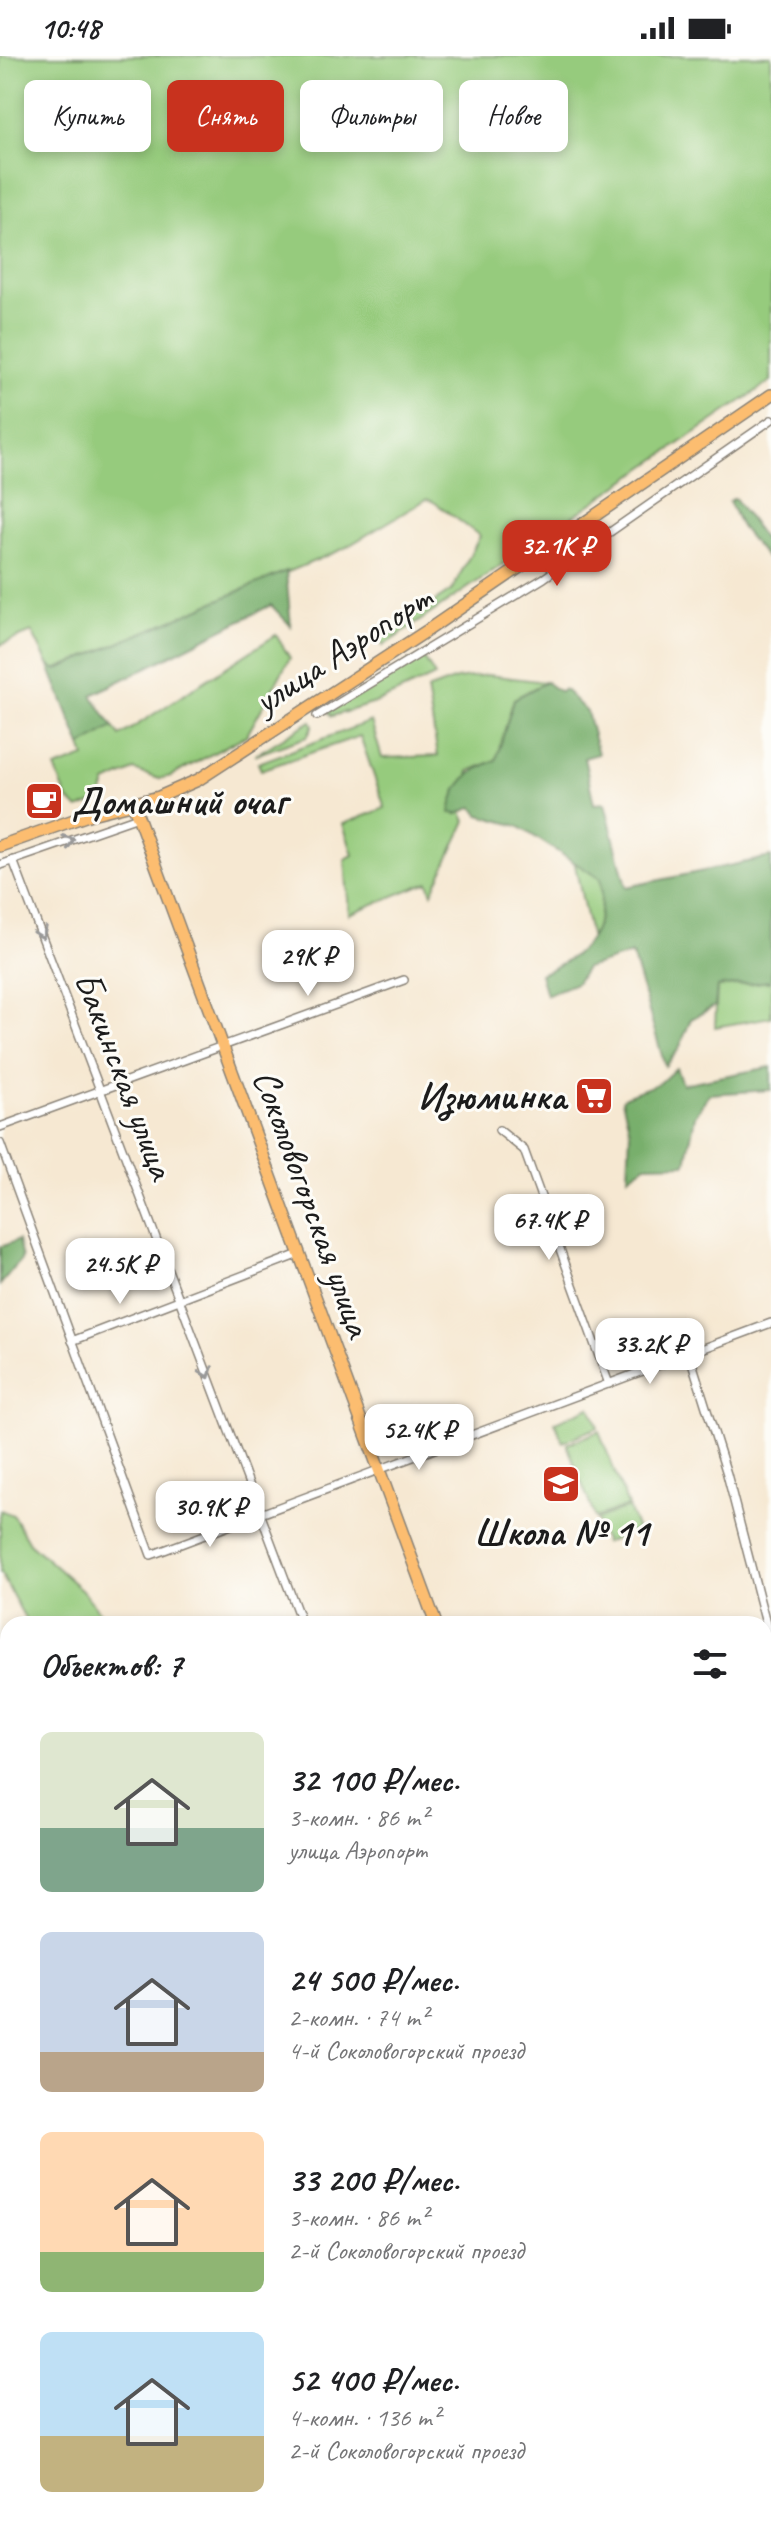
<!DOCTYPE html>
<html lang="ru">
<head>
<meta charset="utf-8">
<style>
	:root { --surface:#fff; --page:#f2f2f2; --text:#202124; --muted:#757577; --accent:#c8321e }
	body { margin:0; font-family:Caveat,sans-serif; background:var(--page); color:var(--text); height:100vh; display:flex; flex-direction:column; font-size:30px; white-space:nowrap }
	* { box-sizing:border-box; margin:0 }
	p { font-size:26px; color:var(--muted) }
	.icon { flex:none; width:44px; height:44px; fill:none; stroke:currentColor; stroke-width:2; stroke-linecap:round; stroke-linejoin:round }
	.map { position:relative; flex:1; overflow:hidden }
	.panel { position:absolute; left:0px; top:1560px; width:772px; height:912px; display:flex; flex-direction:column; background:var(--surface); border-radius:24px 24px 0 0; box-shadow:0 4px 12px #0003 }
	.panel>* { flex:none }
	.hud { position:absolute; left:24px; top:24px; width:724px; height:72px; display:flex; gap:16px }
	.price { position:absolute; translate:-50% -68px; padding:0 18px; border-radius:16px; background:#fff; color:#222; font-size:26px; line-height:52px; filter:drop-shadow(0 2px 4px #0008) }
	.price::after { content:''; position:absolute; left:50%; top:48px; width:24px; height:18px; margin-left:-12px; background:inherit; clip-path:polygon(0 0,100% 0,50% 100%) }
	.price.on { background:var(--accent); color:#fff }
	ul { padding:0; list-style:none }
	li { display:flex; align-items:center; gap:24px; height:200px; padding:0 40px }
	li span { display:grid; place-items:center; flex:none; width:224px; height:160px; border-radius:12px; color:#555 }
	li>.icon { margin-inline-start:auto }
	span .icon { width:96px; height:96px; fill:#fffc; stroke-width:1 }
	li b { font-size:34px }
	h2 { display:flex; justify-content:space-between; align-items:center; height:96px; padding:0 40px; font-size:34px }
	.pill { padding:0 28px; border-radius:12px; background:var(--surface); box-shadow:0 4px 12px #0003; font-size:28px; line-height:72px }
	.pill.on { background:var(--accent); color:#fff }
	.status { display:flex; justify-content:space-between; align-items:center; height:56px; padding:0 40px; background:var(--surface); direction:ltr }
	.status svg { height:22px; fill:currentColor }
	.map>svg:first-child { display:block }
</style>
</head>
<body>
<div class="status"><b>10:48</b><svg viewBox="0 0 49 12"><path d="M0 12V9h3v3zM5 12V6h3v6zM10 12V3h3v9zM15 12V0h3v12zM26 1h20v11H26zM47 4h2v5h-2z"/></svg></div>
<div class="map">
<svg width="771" height="2472" viewBox="0 0 771 2472">
	<rect width="100%" height="100%" fill="#fdfcf7"/>
	<filter id="ink" filterUnits="userSpaceOnUse"><feTurbulence type="fractalNoise" baseFrequency=".0125" numOctaves="2"/><feDisplacementMap in="SourceGraphic" scale="16" xChannelSelector="R" yChannelSelector="G"/><feConvolveMatrix kernelMatrix="1 2 1 2 8 2 1 2 1" color-interpolation-filters="sRGB"/></filter>
	<filter id="wash" filterUnits="userSpaceOnUse"><feTurbulence type="fractalNoise" baseFrequency=".006" numOctaves="4" result="noise"/><feDisplacementMap in="SourceGraphic" scale="32" xChannelSelector="R" yChannelSelector="G"/><feGaussianBlur stdDeviation="1.8" result="paint"/><feColorMatrix in="noise" values="0 0 0 0 0 0 0 0 0 0 0 0 0 0 0 0 0 1.4 0 .05"/><feComposite in="paint" operator="in"/></filter>
	<g filter="url(#wash)">
		<rect width="100%" height="100%" fill="#f6e8d2"/>
		<g fill="#96cb7d" stroke="#59744c" stroke-width="2">
			<path d="M0,0H771V325L383,590L380,582L452,534L480,480L434,446L427,443L343,493L55,614L48,608L32,576L0,589Z"/>
			<path d="M276,579L290,602L247,679L171,720L159,723L134,714L106,727L101,744L78,753L67,742L55,712L85,701L81,690L113,671L120,680Z"/>
			<path d="M422,599L435,620L375,647L332,660L328,656Z"/>
			<path d="M488,619L546,626L514,643L496,704L469,715L458,758L462,756L466,765L432,837L428,826L349,858L345,803L353,799L343,768L385,752L360,680L261,714L258,707L371,665L382,702L438,700L427,634L456,623Z"/>
			<path d="M311,665L313,669L307,681L255,699Z"/>
			<path d="M574,804L600,823L603,852L591,884Z"/>
			<path d="M771,925V961L715,971L717,931Z"/>
			<path d="M590,1351L598,1371L563,1386L555,1366Z"/>
			<path d="M599,1375L628,1450L595,1462L567,1388Z"/>
			<path d="M628,1451L637,1474L605,1487L596,1464Z"/>
			<path d="M0,1454L13,1459L29,1487L82,1534L109,1568H28L0,1516Z"/>
			<path d="M764,1800L771,1802V2005L764,1998Z"/>
			<path d="M771,2028V2084L764,2097V2034Z"/>
			<path d="M771,2094V2290L764,2278V2112Z"/>
		</g>
		<g fill="#78af6c" stroke="#4a6644" stroke-width="2">
			<path d="M735,442L771,494V508L741,471L729,445Z"/>
			<path d="M286,515L291,570L271,549L92,639L113,671L81,690L48,608L56,614Z"/>
			<path d="M546,626L560,636L564,633L587,656L598,698L584,702L594,748L605,747L626,831L771,801V925L717,931L715,950L691,963L679,993L665,1010L632,898L586,912L576,927L546,939L540,918C588,898 606,876 600,823L518,770L479,759L473,751L458,758L450,757C454,726 470,715 496,704L514,643Z"/>
			<path d="M771,1011V1034L709,1038L695,1060L686,1108L646,1109L628,1121L630,1075L622,1044L625,1040L660,1027L676,1012L682,1028Z"/>
			<path d="M18,1184L22,1203L0,1229V1191Z"/>
			<path d="M771,2084V2152L764,2168V2097Z"/>
			<path d="M764,2256C769,2272 762,2293 771,2306V2472H737L738,2464H764Z"/>
			<path d="M0,2311H8V2371L2,2418L9,2472H0Z"/>
		</g>
		<path fill="#80bef3" stroke="#4e6d88" stroke-width="2" d="M672,2464H738L737,2472H670Z"/>
	</g>
	<g filter="url(#ink)">
		<g fill="none" stroke-linecap="round" stroke-linejoin="round">
			<g stroke="#898277" stroke-width="10">
				<g id="minor">
					<path d="M317,660L544,522L771,364"/>
					<path d="M13,804L302,1568"/>
					<path d="M0,809L138,761"/>
					<path d="M0,1071L404,924"/>
					<path d="M499,1074L524,1094L609,1328"/>
					<path d="M0,1087L151,1499L771,1267"/>
					<path d="M72,1285L299,1198"/>
					<path d="M690,1300L727,1418L771,1587"/>
					<path d="M0,1704L8,1702"/>
					<path d="M0,2128L8,2126"/>
					<path d="M391,2464V2472"/>
					<path d="M59,2472V2464"/>
					<path d="M508,2472L635,2467"/>
				</g>
			</g>
			<g stroke="#898277" stroke-width="14">
				<g id="primary">
					<path d="M133,747L436,1568"/>
					<path d="M0,790L91,758L159,741L198,724L428,574L771,339"/>
					<path d="M274,2472V2464"/>
				</g>
			</g>
			<use href="#minor" stroke="#fff" stroke-width="7"/>
			<use href="#primary" stroke="#fcbd6f" stroke-width="11"/>
		</g>
		<defs><path id="oneway-chevron" d="M-2-3.5L2.5 0L-2 3.5" fill="none" stroke-width="1.6" stroke-linecap="round" stroke-linejoin="round" transform="scale(2)"/></defs>
		<g stroke="#999">
			<use href="#oneway-chevron" transform="translate(69 785) rotate(-19)"/>
			<use href="#oneway-chevron" transform="translate(41 877) rotate(69)"/>
			<use href="#oneway-chevron" transform="translate(207 1317) rotate(70)"/>
		</g>
	</g>
	<defs>
		<g id="cafe-square" transform="scale(2)"><rect x="-9" y="-9" width="18" height="18" rx="4" fill="#c8321e" stroke="#fdfcf7"/><path d="M-5.5-4.5H6V0H3Q3 3.5 0 3.5H-2.5Q-5.5 3.5-5.5 0ZM3-3.2v2h1.7v-2ZM-6 4.5H4V6H-6Z" fill="#fff"/></g>
		<g id="supermarket-square" transform="scale(2)"><rect x="-9" y="-9" width="18" height="18" rx="4" fill="#c8321e" stroke="#fdfcf7"/><path d="M-6-5.5h2.5l.6 2H6L4.5 2H-2.5L-4.4-4H-6ZM-1.5 3.2a1.3 1.3 0 1 0 .1 0ZM3 3.2a1.3 1.3 0 1 0 .1 0Z" fill="#fff"/></g>
		<g id="school-square" transform="scale(2)"><rect x="-9" y="-9" width="18" height="18" rx="4" fill="#c8321e" stroke="#fdfcf7"/><path d="M0-5L7-2L0 1L-7-2ZM-4 1L0 2.5L4 1V4Q0 6-4 4Z" fill="#fff"/></g>
	</defs>
	<g fill-rule="evenodd">
		<use href="#cafe-square" x="44" y="745"/>
		<use href="#supermarket-square" x="594" y="1040"/>
		<use href="#school-square" x="561" y="1428"/>
	</g>
	<g text-anchor="middle" stroke-width="6" stroke-linejoin="round" paint-order="stroke">
		<g font-size="38" fill="#1c1c1c" stroke="#fdfcf7">
			<text transform="translate(342 593) rotate(-33)" y="13">улица Аэропорт</text>
			<text transform="translate(125 1019) rotate(69)" y="13">Бакинская улица</text>
			<text transform="translate(313 1147) rotate(70)" y="13">Соколовогорская улица</text>
		</g>
		<g font-size="38" font-weight="bold" fill="#1c1c1c" stroke="#fdfcf7" text-anchor="start">
			<text x="72" y="758">Домашний очаг</text>
			<text x="566" y="1053" text-anchor="end">Изюминка</text>
			<text x="561" y="1489" text-anchor="middle">Школа № 11</text>
		</g>
	</g>
</svg>
<b class="price on" style="left:557px;top:532px">32.1K ₽</b>
<b class="price" style="left:308px;top:942px">29K ₽</b>
<b class="price" style="left:549px;top:1206px">67.4K ₽</b>
<b class="price" style="left:120px;top:1250px">24.5K ₽</b>
<b class="price" style="left:650px;top:1330px">33.2K ₽</b>
<b class="price" style="left:419px;top:1416px">52.4K ₽</b>
<b class="price" style="left:210px;top:1493px">30.9K ₽</b>
<div class="hud">
<a class="pill">Купить</a>
<a class="pill on">Снять</a>
<a class="pill">Фильтры</a>
<a class="pill">Новое</a>
</div>
<section class="panel">
<h2>Объектов: 7<svg class="icon" aria-label="filters" viewBox="0 0 24 24"><path d="M4 7h16M4 17h16"/><circle cx="9" cy="7" r="2"/><circle cx="15" cy="17" r="2"/></svg></h2>
<ul>
<li><span style="background:linear-gradient(#dfe7d0 60%,#7fa58c 0)"><svg class="icon" aria-label="home" viewBox="0 0 24 24"><path d="M3 11l9-7 9 7M6 9v11h12V9"/></svg></span><div><b>32 100 ₽/мес.</b><p>3-комн. · 86 m²</p><p>улица Аэропорт</p></div></li>
<li><span style="background:linear-gradient(#c9d6e8 75%,#b9a48a 0)"><svg class="icon" aria-label="home" viewBox="0 0 24 24"><path d="M3 11l9-7 9 7M6 9v11h12V9"/></svg></span><div><b>24 500 ₽/мес.</b><p>2-комн. · 74 m²</p><p>4-й Соколовогорский проезд</p></div></li>
<li><span style="background:linear-gradient(#ffd9b3 75%,#8fb573 0)"><svg class="icon" aria-label="home" viewBox="0 0 24 24"><path d="M3 11l9-7 9 7M6 9v11h12V9"/></svg></span><div><b>33 200 ₽/мес.</b><p>3-комн. · 86 m²</p><p>2-й Соколовогорский проезд</p></div></li>
<li><span style="background:linear-gradient(#bfe0f5 65%,#c2b280 0)"><svg class="icon" aria-label="home" viewBox="0 0 24 24"><path d="M3 11l9-7 9 7M6 9v11h12V9"/></svg></span><div><b>52 400 ₽/мес.</b><p>4-комн. · 136 m²</p><p>2-й Соколовогорский проезд</p></div></li>
</ul>
</section>
</div>
</body>
</html>
